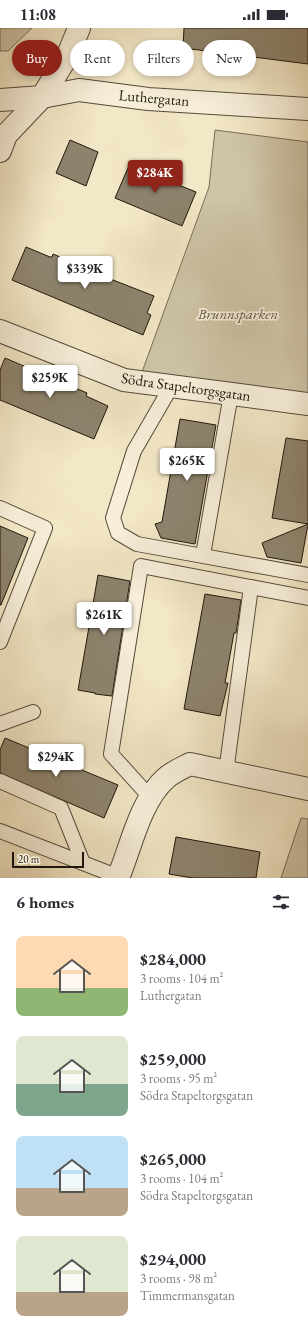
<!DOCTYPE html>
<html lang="en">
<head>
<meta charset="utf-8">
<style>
	:root { --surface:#fff; --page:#f7f7f7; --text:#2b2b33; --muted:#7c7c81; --accent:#8f2418 }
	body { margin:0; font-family:"EB Garamond",serif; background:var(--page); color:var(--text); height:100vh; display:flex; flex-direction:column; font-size:15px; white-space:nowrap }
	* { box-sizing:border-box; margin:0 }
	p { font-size:13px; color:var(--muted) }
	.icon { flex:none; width:22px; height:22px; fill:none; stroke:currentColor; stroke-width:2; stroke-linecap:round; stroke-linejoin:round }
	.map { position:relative; height:850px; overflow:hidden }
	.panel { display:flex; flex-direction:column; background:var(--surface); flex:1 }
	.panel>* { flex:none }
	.banner { position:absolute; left:12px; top:12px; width:284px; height:36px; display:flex; gap:8px }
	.scale { position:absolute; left:12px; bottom:10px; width:72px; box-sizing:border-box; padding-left:4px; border:2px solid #20170d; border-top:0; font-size:11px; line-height:14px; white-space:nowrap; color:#20170d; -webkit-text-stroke:3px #f7efda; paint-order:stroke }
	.price { position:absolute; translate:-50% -34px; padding:0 9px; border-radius:4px; background:#fff; color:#222; font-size:13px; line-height:26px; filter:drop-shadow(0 1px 2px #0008) }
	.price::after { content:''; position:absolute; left:50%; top:24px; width:12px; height:9px; margin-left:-6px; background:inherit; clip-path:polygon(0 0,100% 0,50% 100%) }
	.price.selected { background:var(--accent); color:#fff }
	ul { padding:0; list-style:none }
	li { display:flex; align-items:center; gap:12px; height:100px; padding:0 16px }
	li span { display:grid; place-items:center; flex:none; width:112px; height:80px; border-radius:8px; color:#555 }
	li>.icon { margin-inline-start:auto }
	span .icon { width:48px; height:48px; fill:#fffc; stroke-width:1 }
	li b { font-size:17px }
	h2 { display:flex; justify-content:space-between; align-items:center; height:48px; padding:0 16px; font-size:17px }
	.pill { padding:0 14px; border-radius:18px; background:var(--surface); box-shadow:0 2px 6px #0003; font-size:14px; line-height:36px }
	.pill.selected { background:var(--accent); color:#fff }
	.status { display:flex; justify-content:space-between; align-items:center; height:28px; padding:0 20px; background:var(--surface); direction:ltr }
	.status svg { height:11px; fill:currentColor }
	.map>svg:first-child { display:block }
</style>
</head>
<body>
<div class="status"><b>11:08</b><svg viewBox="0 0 49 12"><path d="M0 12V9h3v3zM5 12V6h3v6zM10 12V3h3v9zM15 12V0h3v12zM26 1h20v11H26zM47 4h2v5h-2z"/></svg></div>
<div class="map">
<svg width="308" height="850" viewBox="0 0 308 850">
	<rect width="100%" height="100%" fill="#f2e7c6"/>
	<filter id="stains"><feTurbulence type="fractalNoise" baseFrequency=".005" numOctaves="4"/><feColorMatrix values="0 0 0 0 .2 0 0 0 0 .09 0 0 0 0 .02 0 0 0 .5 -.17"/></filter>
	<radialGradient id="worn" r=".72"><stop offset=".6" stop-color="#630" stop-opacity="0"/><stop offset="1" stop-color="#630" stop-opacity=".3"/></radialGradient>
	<g fill="#cec4a7" stroke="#776e5a">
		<path d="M0,0H32L8,23H0Z"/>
		<path d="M215,102L308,114V368L142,344L209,159Z"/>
		<path d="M301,790L308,791V850H281Z"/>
	</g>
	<g fill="#8d836d" stroke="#20170d">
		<path d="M184,0H308V36L183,20Z"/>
		<path d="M70,112L98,124L86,158L56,145Z"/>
		<path d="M131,133L175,152L174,154L176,156L196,164L182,198L115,170Z"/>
		<path d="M26,219L50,229H52L53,226L96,244L95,245L154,268L147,285L151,287L143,307L12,252Z"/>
		<path d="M5,330L87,365L86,368L108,378L94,411L0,372V342Z"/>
		<path d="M180,391L216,397L195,516L161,510L155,496L162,494Z"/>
		<path d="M286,410L308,413V496L272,490Z"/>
		<path d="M308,496L301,535L267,529L262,515Z"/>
		<path d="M0,498L28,510L1,577H0Z"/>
		<path d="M98,547L130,553L112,668L95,666V665L78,662Z"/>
		<path d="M205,566L241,572L236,605H234L225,655H228L220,688L184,681Z"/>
		<path d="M5,710L118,757L104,790L0,745V722Z"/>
		<path d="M176,809L260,824L256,850H193L169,846Z"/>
	</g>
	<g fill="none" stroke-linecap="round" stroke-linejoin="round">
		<g stroke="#544b3b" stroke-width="16">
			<g id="service">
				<path d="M171,359L134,423L113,490L118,505L137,516L308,547"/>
				<path d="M0,480L45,500L0,614"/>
				<path d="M203,527L231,366"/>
				<path d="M0,696L33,684"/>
				<path d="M226,744L251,559"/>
				<path d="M0,753L61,780L83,835"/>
				<path d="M150,769L111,726L141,538L308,570"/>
				<path d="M0,803L119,849"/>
			</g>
		</g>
		<g stroke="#544b3b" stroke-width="24">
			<g id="minor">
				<path d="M0,72L42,69L79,62L148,71L308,81"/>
				<path d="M0,123L6,107L42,69L68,27L79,0"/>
				<path d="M0,303L124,352L308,376"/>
				<path d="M118,850C131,819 140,773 166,750C173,744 182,740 190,736L308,761"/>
			</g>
		</g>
		<use href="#service" stroke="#f7efda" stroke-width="14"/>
		<use href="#minor" stroke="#f7efda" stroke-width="22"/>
	</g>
	<g text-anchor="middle" stroke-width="3.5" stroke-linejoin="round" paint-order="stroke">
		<g font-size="15" fill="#20170d" stroke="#f7efda">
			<text transform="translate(154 70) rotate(5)" y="5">Luthergatan</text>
			<text transform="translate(186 359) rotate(8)" y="5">Södra Stapeltorgsgatan</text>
		</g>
		<g font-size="15" font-style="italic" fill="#5d5443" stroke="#f7efda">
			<text x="238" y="291">Brunnsparken</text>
		</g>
	</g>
	<rect width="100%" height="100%" filter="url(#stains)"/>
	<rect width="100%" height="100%" fill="url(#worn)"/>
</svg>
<div class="scale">20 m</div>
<b class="price selected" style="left:155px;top:166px">$284K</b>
<b class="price" style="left:85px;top:262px">$339K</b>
<b class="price" style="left:50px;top:371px">$259K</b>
<b class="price" style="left:187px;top:454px">$265K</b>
<b class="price" style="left:104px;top:608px">$261K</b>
<b class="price" style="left:56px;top:750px">$294K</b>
<div class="banner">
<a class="pill selected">Buy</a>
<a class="pill">Rent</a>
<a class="pill">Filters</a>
<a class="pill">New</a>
</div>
</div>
<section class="panel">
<h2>6 homes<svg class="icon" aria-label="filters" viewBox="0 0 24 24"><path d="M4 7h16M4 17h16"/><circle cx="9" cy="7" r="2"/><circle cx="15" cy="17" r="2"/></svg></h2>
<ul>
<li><span style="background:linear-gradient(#ffd9b3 65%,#8fb573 0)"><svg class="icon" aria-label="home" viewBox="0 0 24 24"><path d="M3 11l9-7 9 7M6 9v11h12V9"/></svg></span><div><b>$284,000</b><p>3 rooms · 104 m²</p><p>Luthergatan</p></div></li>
<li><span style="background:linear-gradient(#dfe7d0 60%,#7fa58c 0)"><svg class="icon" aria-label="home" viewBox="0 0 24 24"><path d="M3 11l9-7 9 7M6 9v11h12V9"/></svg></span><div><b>$259,000</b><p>3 rooms · 95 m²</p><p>Södra Stapeltorgsgatan</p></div></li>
<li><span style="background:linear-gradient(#bfe0f5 65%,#b9a48a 0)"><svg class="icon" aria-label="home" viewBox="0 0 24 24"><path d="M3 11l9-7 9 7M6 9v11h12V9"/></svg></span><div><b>$265,000</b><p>3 rooms · 104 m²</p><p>Södra Stapeltorgsgatan</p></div></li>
<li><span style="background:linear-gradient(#dfe7d0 70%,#b9a48a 0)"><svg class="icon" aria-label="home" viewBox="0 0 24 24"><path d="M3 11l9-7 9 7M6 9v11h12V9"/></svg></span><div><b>$294,000</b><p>3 rooms · 98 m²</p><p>Timmermansgatan</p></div></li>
</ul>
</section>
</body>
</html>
